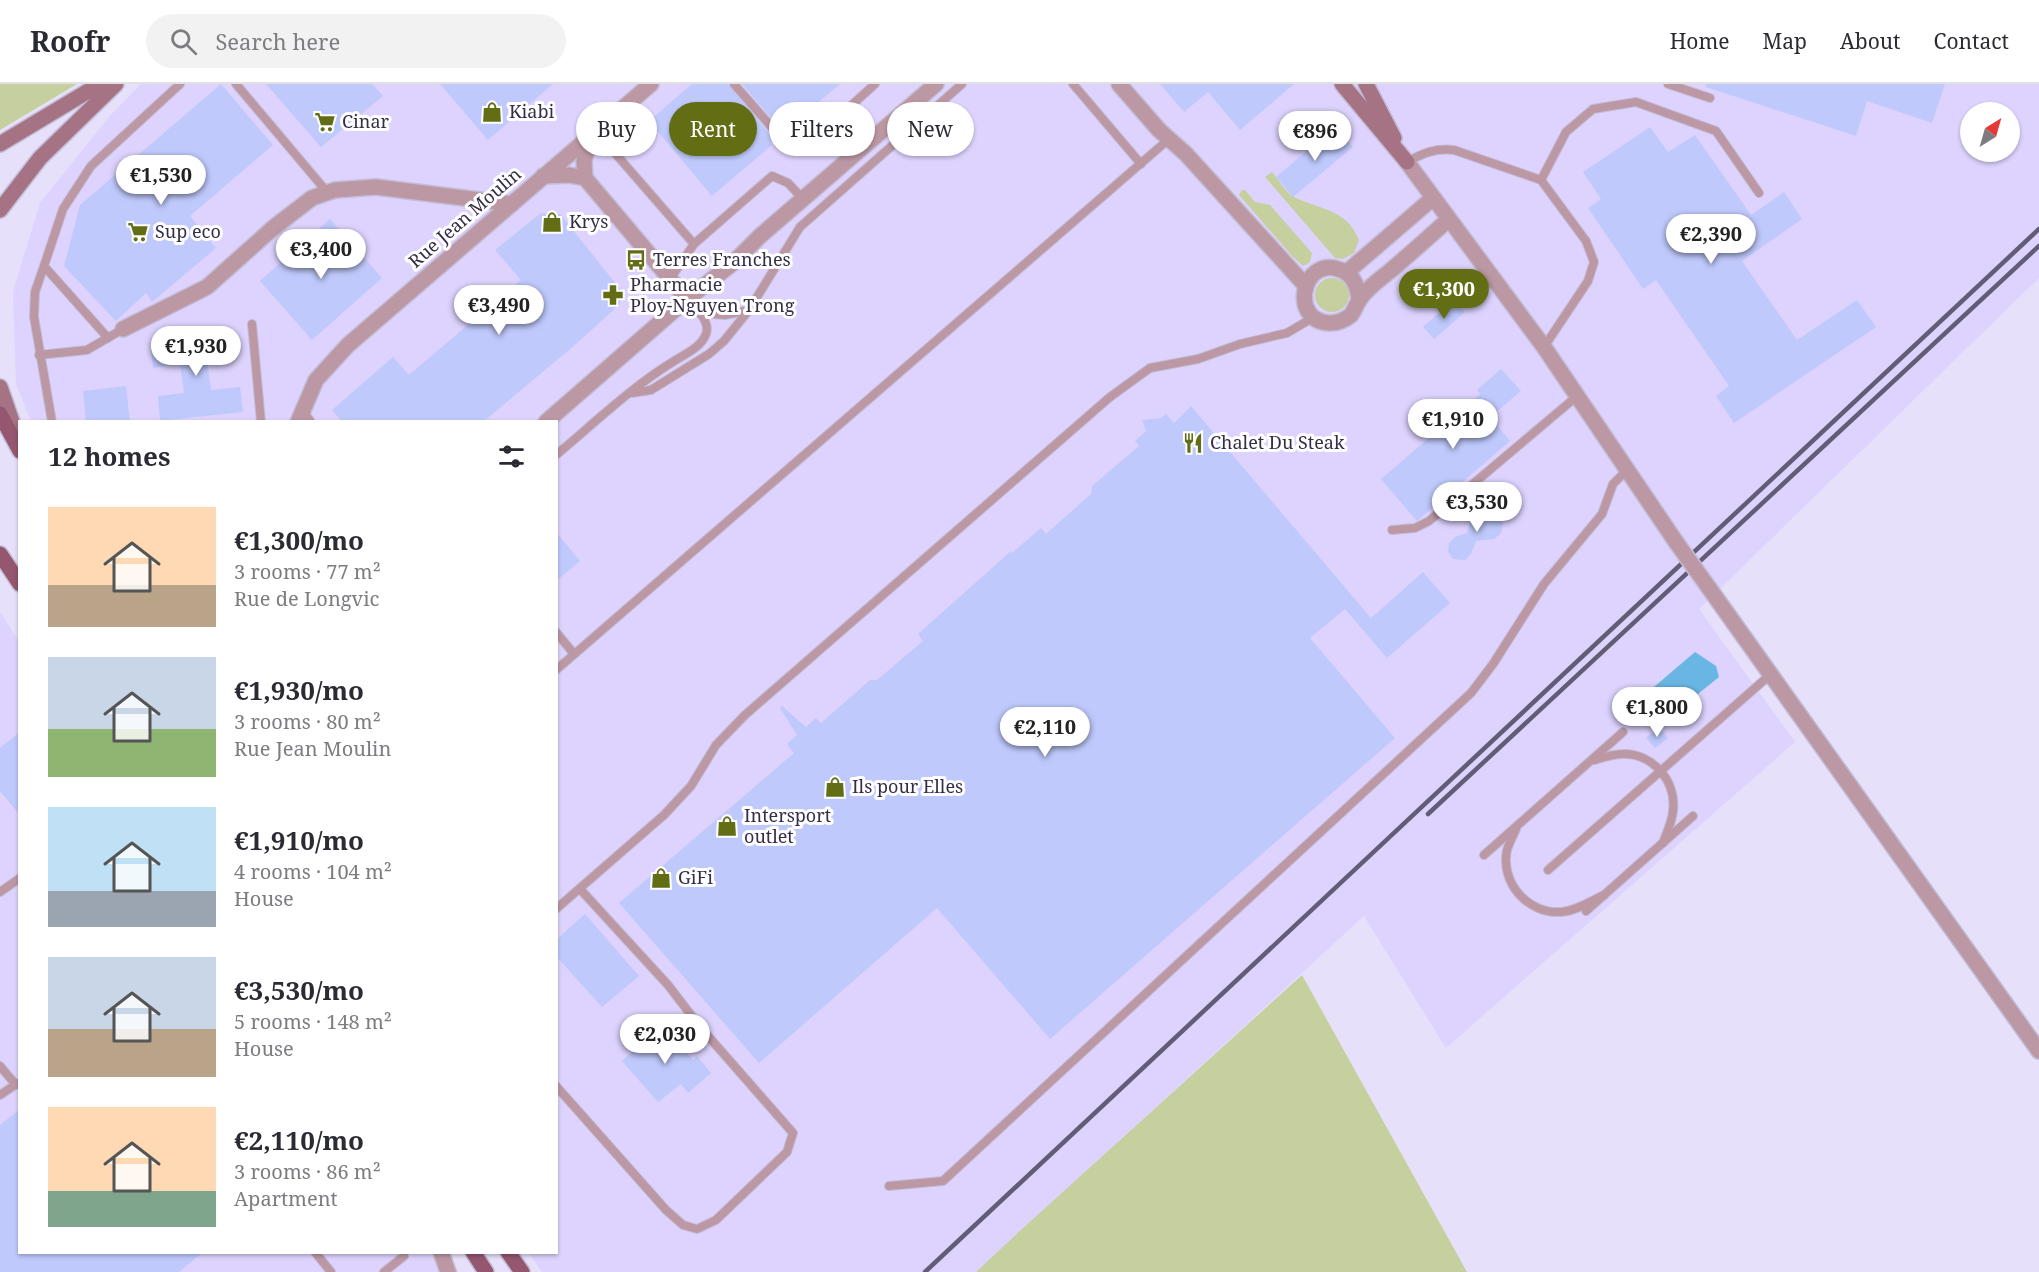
<!DOCTYPE html>
<html lang="en">
<head>
<meta charset="utf-8">
<style>
	:root { --surface:#fff; --page:#f2f2f3; --text:#2b2b33; --muted:#7c7c81; --line:#e1e1e2; --accent:#626d14 }
	body { margin:0; font-family:"Noto Serif",serif; background:var(--page); color:var(--text); height:100vh; display:flex; flex-direction:column; font-size:22px; white-space:nowrap }
	* { box-sizing:border-box; margin:0 }
	p { font-size:20px; color:var(--muted) }
	.icon { flex:none; width:33px; height:33px; fill:none; stroke:currentColor; stroke-width:2; stroke-linecap:round; stroke-linejoin:round }
	.map { position:relative; flex:1; overflow:hidden }
	.sheet { position:absolute; left:18px; top:336px; width:540px; height:834px; display:flex; flex-direction:column; background:var(--surface); border-radius:0px; box-shadow:0 2px 4px #0004 }
	.sheet>* { flex:none }
	.hud { position:absolute; left:576px; top:18px; width:570px; height:54px; display:flex; gap:12px }
	.needle { width:39px; rotate:37deg }
	.buttons { position:absolute; left:1960px; top:18px; display:grid; gap:12px }
	.buttons a { display:grid; place-items:center; width:60px; height:60px; border-radius:50%; background:var(--surface); box-shadow:0 2px 4px #0004; font-size:30px }
	.price { position:absolute; translate:-50% -51px; padding:0 14px; border-radius:21px; background:#fff; color:#222; font-size:20px; line-height:39px; filter:drop-shadow(0 2px 3px #0008) }
	.price::after { content:''; position:absolute; left:50%; top:36px; width:18px; height:14px; margin-left:-9px; background:inherit; clip-path:polygon(0 0,100% 0,50% 100%) }
	.price.selected { background:var(--accent); color:#fff }
	ul { padding:0; list-style:none }
	li { display:flex; align-items:center; gap:18px; height:150px; padding:0 30px }
	li span { display:grid; place-items:center; flex:none; width:168px; height:120px; border-radius:0px; color:#555 }
	li>.icon { margin-inline-start:auto }
	span .icon { width:72px; height:72px; fill:#fffc; stroke-width:1 }
	li b { font-size:26px }
	h2 { display:flex; justify-content:space-between; align-items:center; height:72px; padding:0 30px; font-size:26px }
	.chip { padding:0 21px; border-radius:27px; background:var(--surface); box-shadow:0 2px 4px #0004; font-size:21px; line-height:54px }
	.chip.selected { background:var(--accent); color:#fff }
	header { display:flex; align-items:center; gap:36px; box-sizing:border-box; height:84px; padding:0 30px; background:var(--surface); border-bottom:2px solid var(--line) }
	header strong { font-size:28px }
	nav { display:flex; gap:33px; margin-inline-start:auto; font-size:21px }
	.search { width:420px; height:54px; background:var(--page); display:flex; align-items:center; gap:15px; box-sizing:border-box; padding:0 21px; border-radius:33px; color:var(--muted); font-size:22px }
	.map>svg:first-child { display:block }
</style>
</head>
<body>
<header>
<strong>Roofr</strong>
<div class="search"><svg class="icon" aria-label="search" viewBox="0 0 24 24"><circle cx="10" cy="10" r="6"/><path d="M15 15l6 6"/></svg>Search here</div>
<nav><a>Home</a><a>Map</a><a>About</a><a>Contact</a></nav>
</header>
<div class="map">
<svg width="2039" height="1188" viewBox="0 0 2039 1188">
	<rect width="100%" height="100%" fill="#e6e0fa"/>
	<g fill="#ddd3fe" fill-rule="evenodd">
		<path d="M141,0H2039V194L1699,525L1795,658L1446,964L1364,832L976,1188H542L529,1169L556,1168V338L31,337L16,300L13,208L40,119L109,33ZM1971,28H2010V68H1971Z"/>
		<path d="M0,528L20,559V1168H445L458,1188H0Z"/>
	</g>
	<g fill="#c6cf9e">
		<path d="M0,0H77L0,46Z"/>
		<path d="M1272,88C1278,95 1286,109 1294,113C1320,126 1346,124 1359,156L1354,169L1343,175L1335,174L1265,93Z"/>
		<path d="M1242,106H1245L1255,118L1270,121L1312,169L1310,178L1303,182L1293,173L1239,111Z"/>
		<circle cx="1332" cy="211" r="17"/>
		<path d="M1302,891L1467,1188H976L1022,1145Z"/>
	</g>
	<path fill="#69b6e4" d="M1695,568L1716,582L1719,593L1668,634L1659,632L1647,620L1648,608Z"/>
	<g fill="#bfc9fc">
		<path d="M221,0L273,61L190,132L216,164L152,218L146,209L116,237L64,182L80,121Z"/>
		<path d="M266,0H372L383,12L321,63Z"/>
		<path d="M440,0H553L488,56Z"/>
		<path d="M692,0H728L774,55L770,59L772,61L712,112L649,37Z"/>
		<path d="M742,0H840L783,48Z"/>
		<path d="M1160,0H1294L1240,46L1208,8L1184,28Z"/>
		<path d="M1706,0H1945L1932,39L1867,17L1856,52L1706,3Z"/>
		<path d="M1336,42L1353,63L1293,113L1276,93Z"/>
		<path d="M1650,43L1668,68L1695,51L1751,131L1784,108L1802,135L1742,177L1797,256L1857,216L1876,243L1734,339L1716,312L1729,302L1656,196L1643,205L1588,124L1601,115L1583,88Z"/>
		<path d="M541,129L560,130L620,205V220L576,260L483,338H342L332,326L393,273L409,291L521,196L495,166Z"/>
		<path d="M330,135L382,194L312,256L260,197Z"/>
		<path d="M1454,216L1465,228L1434,255L1423,243Z"/>
		<path d="M233,249L236,274L207,277L211,306L240,303L243,328L160,337L158,312L184,309L180,280L153,284L150,258Z"/>
		<path d="M1501,285L1521,307L1490,333L1510,357L1417,437L1381,395L1480,310L1477,306Z"/>
		<path d="M126,302L130,338H86L83,307Z"/>
		<path d="M1191,322L1371,534L1423,488L1450,519L1387,574L1345,525L1310,554L1395,654L1050,955L937,824L759,979L619,819L794,669L787,660L797,651L780,624L782,622L806,643L816,634L821,639L870,596H877L923,557L918,550L1011,467L1012,469L1041,444L1046,450L1091,410L1092,402L1139,362L1135,357L1146,347L1142,336L1161,334L1166,330L1174,339Z"/>
		<path d="M1483,423L1499,428L1503,439L1501,449L1494,455L1476,457L1471,470L1465,476L1453,475L1448,468L1449,459L1455,453L1467,449L1473,429Z"/>
		<path d="M556,448L580,477L556,497Z"/>
		<path d="M1659,643L1668,654L1655,664L1646,654Z"/>
		<path d="M20,648V731L0,707V664Z"/>
		<path d="M585,830L639,892L602,923L556,872V856Z"/>
		<path d="M662,941L693,976L697,972L711,989L688,1009L681,1000L658,1018L622,977Z"/>
		<path d="M20,1025V1168H203L179,1188H0V1041Z"/>
	</g>
	<g fill="none" stroke-linecap="round" stroke-linejoin="round">
		<g stroke="#c3bcd6" stroke-width="10">
			<g id="lane">
				<path d="M236,0L327,108"/>
				<path d="M734,0L788,62L802,66L875,0"/>
				<path d="M1073,0L1141,80"/>
				<path d="M1668,0L1710,14"/>
				<path d="M591,51L614,68L694,160L772,92L788,99L803,115"/>
				<path d="M1407,78C1423,69 1435,64 1454,66L1541,96L1586,157L1594,178L1588,197L1544,263"/>
				<path d="M1541,96L1566,48L1593,25L1636,18L1716,47L1759,109"/>
				<path d="M44,182L35,208L34,233L52,338"/>
				<path d="M670,195L694,160"/>
				<path d="M700,229L725,231L749,226L800,143L962,0"/>
				<path d="M252,240L261,338"/>
				<path d="M108,254L44,182L63,125L91,82L180,0"/>
				<path d="M39,271L87,266L123,245"/>
				<path d="M632,309L651,306L709,270L724,257L749,226"/>
				<path d="M302,326L311,338"/>
				<path d="M556,371C592,341 632,303 671,279C683,271 701,264 706,250C711,237 695,224 687,215"/>
				<path d="M1392,446L1415,444L1429,437L1576,313"/>
				<path d="M556,548L574,570"/>
				<path d="M556,586L1169,55"/>
				<path d="M1595,676C1604,673 1613,670 1623,670C1652,669 1677,697 1673,727C1672,738 1667,748 1663,759"/>
				<path d="M1516,745C1513,752 1509,759 1507,766C1500,799 1528,830 1561,828C1576,827 1591,817 1604,811"/>
				<path d="M1484,771L1623,648"/>
				<path d="M1548,786L1771,590"/>
				<path d="M0,808L20,794"/>
				<path d="M556,825L664,731L691,702L716,661L745,631L1110,313L1150,284L1198,275L1240,260L1287,249L1314,233"/>
				<path d="M1586,827L1693,732"/>
				<path d="M0,982L16,1001"/>
				<path d="M556,1002L666,1126L683,1141L697,1145L716,1136L787,1068L793,1049L701,944L668,901L580,805"/>
				<path d="M0,1011L18,999"/>
				<path d="M889,1102L943,1097L1471,609L1493,580L1544,500L1602,430L1613,400L1626,387"/>
				<path d="M315,1168L331,1188"/>
				<path d="M384,1188L404,1172"/>
			</g>
		</g>
		<g stroke="#c3bcd6" stroke-width="18">
			<g id="street">
				<path d="M1119,0L1159,46L1186,70L1305,201"/>
				<path d="M1407,78L1544,263L1676,458"/>
				<path d="M543,92L569,91L585,94L687,215"/>
				<path d="M585,94L584,77L591,51"/>
				<path d="M1347,188L1433,114"/>
				<path d="M1359,216C1358,203 1354,191 1341,186C1302,170 1288,238 1330,239C1338,239 1345,236 1351,231C1355,226 1356,220 1360,215C1367,204 1380,195 1390,187C1410,170 1430,152 1449,135"/>
				<path d="M123,245L207,203L273,144L312,114L335,106L376,103L512,120"/>
				<path d="M298,338L316,296L348,261L651,0"/>
				<path d="M546,338L687,215L733,179L760,152L936,0"/>
				<path d="M1709,504L2039,967"/>
				<path d="M441,1168L448,1188"/>
			</g>
		</g>
		<g stroke="#c3bcd6" stroke-width="18">
			<g id="secondary">
				<path d="M1342,0L1407,78"/>
				<path d="M1366,0L1394,54"/>
				<path d="M0,60L100,0"/>
				<path d="M0,126L40,74L116,0"/>
				<path d="M0,303L17,352"/>
			</g>
		</g>
		<g stroke="#c3bcd6" stroke-width="18">
			<g id="primary">
				<path d="M0,330L20,367"/>
				<path d="M0,470L20,500"/>
				<path d="M473,1168L486,1188"/>
				<path d="M508,1168L522,1188"/>
			</g>
		</g>
		<use href="#lane" stroke="#bc98a4" stroke-width="8"/>
		<use href="#street" stroke="#bc98a4" stroke-width="15"/>
		<use href="#secondary" stroke="#a67385" stroke-width="15"/>
		<use href="#primary" stroke="#95576f" stroke-width="15"/>
		<g stroke="#635c75" stroke-width="4.5">
			<path d="M1428,730L2039,162"/>
			<path d="M925,1188L2039,145"/>
		</g>
		<g stroke="#c3bcd6" stroke-width="18" stroke-linecap="butt">
			<path id="street-bridge" d="M1676,458L1709,504"/>
		</g>
		<use href="#street-bridge" stroke="#bc98a4" stroke-width="15"/>
	</g>
	<defs>
		<g id="shop-bare" transform="scale(1.62)"><path d="M-5-2.5h2.3a2.7 3.5 0 0 1 5.4 0H5L5.5 6h-11ZM-1.5-2.5h3a1.5 2.3 0 0 0-3 0Z" fill="#626d14" stroke="#fff" stroke-width="2.5" paint-order="stroke"/></g>
		<g id="supermarket-bare" transform="scale(1.62)"><path d="M-6-5.5h2.5l.6 2H6L4.5 2H-2.5L-4.4-4H-6ZM-1.5 3.2a1.3 1.3 0 1 0 .1 0ZM3 3.2a1.3 1.3 0 1 0 .1 0Z" fill="#626d14" stroke="#fff" stroke-width="2.5" paint-order="stroke"/></g>
		<g id="bus-bare" transform="scale(1.62)"><path d="M-5-6H5V4H4V6H2V4H-2V6H-4V4H-5ZM-3.5-4V0h7V-4ZM-3.5 1.2v1.5H-2V1.2ZM2 1.2v1.5H3.5V1.2Z" fill="#626d14" stroke="#fff" stroke-width="2.5" paint-order="stroke"/></g>
		<g id="pharmacy-bare" transform="scale(1.62)"><path d="M-2-6h4v4h4v4h-4v4h-4v-4h-4v-4h4Z" fill="#626d14" stroke="#fff" stroke-width="2.5" paint-order="stroke"/></g>
		<g id="restaurant-bare" transform="scale(1.62)"><path d="M-5-6h1v4h1v-4h1v4h1v-4h1v5L-1.5 .5V6h-2V.5L-5-1ZM5-6V6H3V1.5H1.5Q1.5-4 5-6Z" fill="#626d14" stroke="#fff" stroke-width="2.5" paint-order="stroke"/></g>
	</defs>
	<g fill-rule="evenodd">
		<use href="#shop-bare" x="492" y="28"/>
		<use href="#supermarket-bare" x="325" y="38"/>
		<use href="#shop-bare" x="552" y="138"/>
		<use href="#supermarket-bare" x="138" y="148"/>
		<use href="#bus-bare" x="636" y="176"/>
		<use href="#pharmacy-bare" x="613" y="211"/>
		<use href="#restaurant-bare" x="1193" y="359"/>
		<use href="#shop-bare" x="835" y="703"/>
		<use href="#shop-bare" x="727" y="742"/>
		<use href="#shop-bare" x="661" y="794"/>
	</g>
	<g text-anchor="middle" stroke-width="6" stroke-linejoin="round" paint-order="stroke">
		<g font-size="18" fill="#352e47" stroke="#fff" text-anchor="start">
			<text x="509" y="34">Kiabi</text>
			<text x="342" y="44">Cinar</text>
			<text x="569" y="144">Krys</text>
			<text x="155" y="154">Sup eco</text>
			<text x="653" y="182">Terres Franches</text>
			<text x="630" y="207">Pharmacie<tspan x="630" dy="21">Ploy-Nguyen Trong</tspan></text>
			<text x="1210" y="365">Chalet Du Steak</text>
			<text x="852" y="709">Ils pour Elles</text>
			<text x="744" y="738">Intersport<tspan x="744" dy="21">outlet</tspan></text>
			<text x="678" y="800">GiFi</text>
		</g>
		<g font-size="18" fill="#352e47" stroke="#fff">
			<text transform="translate(465 134) rotate(-41)" y="6">Rue Jean Moulin</text>
		</g>
	</g>
</svg>
<div class="buttons">
<a><svg class="needle" viewBox="-14 -14 28 28"><path d="M0-13l5 13h-10z" fill="#e53935"/><path d="M0 13l5-13h-10z" fill="#7c7c81"/></svg></a>
</div>
<b class="price" style="left:1315px;top:78px">€896</b>
<b class="price" style="left:161px;top:122px">€1,530</b>
<b class="price" style="left:1711px;top:181px">€2,390</b>
<b class="price" style="left:321px;top:196px">€3,400</b>
<b class="price selected" style="left:1444px;top:236px">€1,300</b>
<b class="price" style="left:499px;top:252px">€3,490</b>
<b class="price" style="left:196px;top:293px">€1,930</b>
<b class="price" style="left:1453px;top:366px">€1,910</b>
<b class="price" style="left:1477px;top:449px">€3,530</b>
<b class="price" style="left:1657px;top:654px">€1,800</b>
<b class="price" style="left:1045px;top:674px">€2,110</b>
<b class="price" style="left:665px;top:981px">€2,030</b>
<div class="hud">
<a class="chip">Buy</a>
<a class="chip selected">Rent</a>
<a class="chip">Filters</a>
<a class="chip">New</a>
</div>
<section class="sheet">
<h2>12 homes<svg class="icon" aria-label="filters" viewBox="0 0 24 24"><path d="M4 7h16M4 17h16"/><circle cx="9" cy="7" r="2"/><circle cx="15" cy="17" r="2"/></svg></h2>
<ul>
<li><span style="background:linear-gradient(#ffd9b3 65%,#b9a48a 0)"><svg class="icon" aria-label="home" viewBox="0 0 24 24"><path d="M3 11l9-7 9 7M6 9v11h12V9"/></svg></span><div><b>€1,300/mo</b><p>3 rooms · 77 m²</p><p>Rue de Longvic</p></div></li>
<li><span style="background:linear-gradient(#c9d6e8 60%,#8fb573 0)"><svg class="icon" aria-label="home" viewBox="0 0 24 24"><path d="M3 11l9-7 9 7M6 9v11h12V9"/></svg></span><div><b>€1,930/mo</b><p>3 rooms · 80 m²</p><p>Rue Jean Moulin</p></div></li>
<li><span style="background:linear-gradient(#bfe0f5 70%,#9aa5b1 0)"><svg class="icon" aria-label="home" viewBox="0 0 24 24"><path d="M3 11l9-7 9 7M6 9v11h12V9"/></svg></span><div><b>€1,910/mo</b><p>4 rooms · 104 m²</p><p>House</p></div></li>
<li><span style="background:linear-gradient(#c9d6e8 60%,#b9a48a 0)"><svg class="icon" aria-label="home" viewBox="0 0 24 24"><path d="M3 11l9-7 9 7M6 9v11h12V9"/></svg></span><div><b>€3,530/mo</b><p>5 rooms · 148 m²</p><p>House</p></div></li>
<li><span style="background:linear-gradient(#ffd9b3 70%,#7fa58c 0)"><svg class="icon" aria-label="home" viewBox="0 0 24 24"><path d="M3 11l9-7 9 7M6 9v11h12V9"/></svg></span><div><b>€2,110/mo</b><p>3 rooms · 86 m²</p><p>Apartment</p></div></li>
</ul>
</section>
</div>
</body>
</html>
